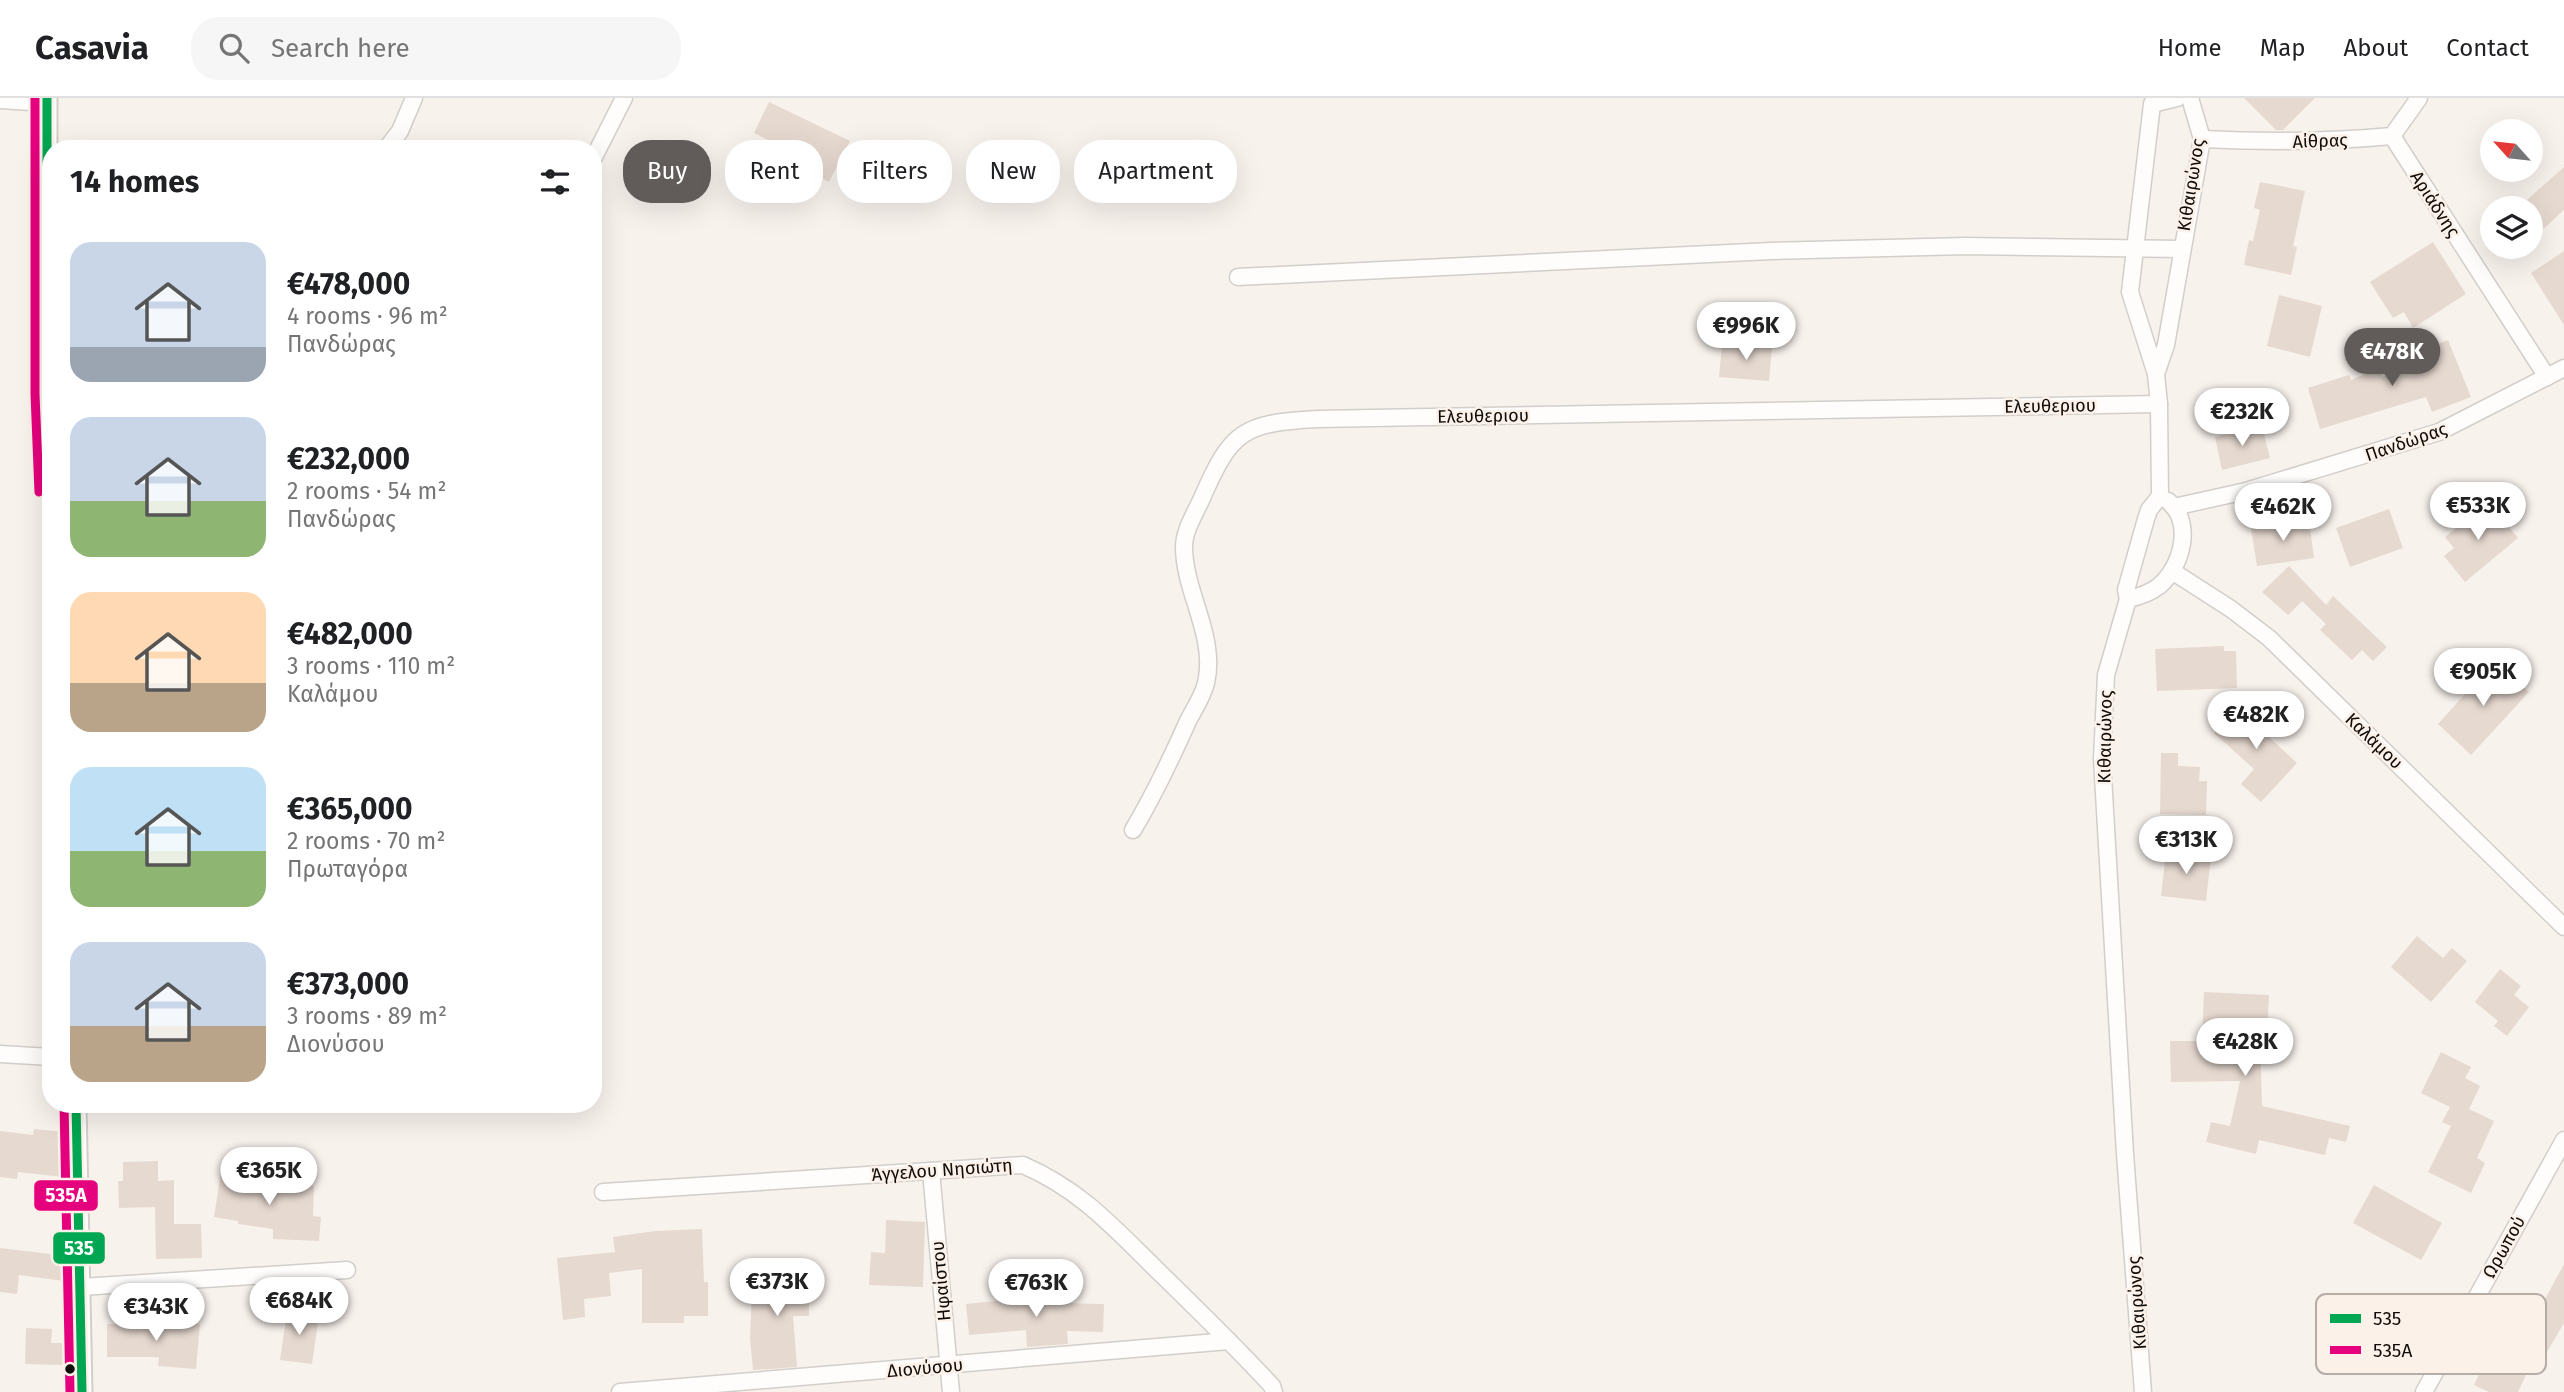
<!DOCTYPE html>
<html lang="en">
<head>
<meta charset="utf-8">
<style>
	:root { --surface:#fff; --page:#f6f6f6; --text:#202124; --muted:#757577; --line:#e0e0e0; --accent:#615c59 }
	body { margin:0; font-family:"Fira Sans",sans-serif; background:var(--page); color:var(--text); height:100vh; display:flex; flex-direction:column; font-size:26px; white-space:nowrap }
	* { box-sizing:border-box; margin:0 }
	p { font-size:23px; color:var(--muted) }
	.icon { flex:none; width:38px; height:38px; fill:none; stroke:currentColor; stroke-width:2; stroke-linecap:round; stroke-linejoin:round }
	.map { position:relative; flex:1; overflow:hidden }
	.details { position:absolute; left:42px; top:42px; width:560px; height:973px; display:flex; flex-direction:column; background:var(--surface); border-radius:28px; box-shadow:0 7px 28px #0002 }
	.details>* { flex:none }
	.guide { position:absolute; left:623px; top:42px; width:665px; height:63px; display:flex; gap:14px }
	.needle { width:46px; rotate:297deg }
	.buttons { position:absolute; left:2480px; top:21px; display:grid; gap:14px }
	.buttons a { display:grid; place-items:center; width:63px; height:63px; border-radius:50%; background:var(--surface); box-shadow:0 7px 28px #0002; font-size:35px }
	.price { position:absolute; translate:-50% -60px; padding:0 16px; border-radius:24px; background:#fff; color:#222; font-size:23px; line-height:46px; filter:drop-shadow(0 2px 4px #0008) }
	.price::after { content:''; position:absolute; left:50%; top:42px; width:21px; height:16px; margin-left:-10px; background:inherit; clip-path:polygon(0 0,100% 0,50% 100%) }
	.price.active { background:var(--accent); color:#fff }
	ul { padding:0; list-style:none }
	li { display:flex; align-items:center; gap:21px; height:175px; padding:0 28px }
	li span { display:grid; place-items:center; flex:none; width:196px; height:140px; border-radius:21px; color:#555 }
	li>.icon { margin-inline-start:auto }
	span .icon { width:84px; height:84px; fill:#fffc; stroke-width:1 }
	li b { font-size:30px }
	h2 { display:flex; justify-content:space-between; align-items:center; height:84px; padding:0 28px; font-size:30px }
	.pill { padding:0 24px; border-radius:28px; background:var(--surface); box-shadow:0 7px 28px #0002; font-size:24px; line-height:63px }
	.pill.active { background:var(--accent); color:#fff }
	header { display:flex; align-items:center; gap:42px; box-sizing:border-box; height:98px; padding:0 35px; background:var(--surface); border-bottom:2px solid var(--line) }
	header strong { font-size:33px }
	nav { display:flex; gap:38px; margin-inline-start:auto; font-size:24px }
	.search { width:490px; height:63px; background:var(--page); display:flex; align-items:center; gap:18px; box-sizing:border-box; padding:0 24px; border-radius:28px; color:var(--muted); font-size:26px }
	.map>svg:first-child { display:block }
</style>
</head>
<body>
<header>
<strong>Casavia</strong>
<div class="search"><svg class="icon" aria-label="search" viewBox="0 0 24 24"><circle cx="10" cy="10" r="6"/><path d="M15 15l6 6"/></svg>Search here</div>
<nav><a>Home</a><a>Map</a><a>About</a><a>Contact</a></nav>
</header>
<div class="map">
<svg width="2564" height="1294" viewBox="0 0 2564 1294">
	<rect width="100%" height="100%" fill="#f8f2ed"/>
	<g fill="#e6d9d0">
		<path d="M2244,0H2315L2283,32H2276Z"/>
		<path d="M769,4L850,43L829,84L767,53L772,44L754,35Z"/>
		<path d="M2564,69V112L2540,134L2530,124V110H2518Z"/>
		<path d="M2260,84L2305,93L2293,148L2297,149L2291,177L2244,167L2249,142L2253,143L2260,112L2254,110Z"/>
		<path d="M2433,144L2466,196L2413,230L2404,214L2393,220L2370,184Z"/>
		<path d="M2564,153V227L2531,175Z"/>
		<path d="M2279,197L2322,208L2310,259L2267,248Z"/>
		<path d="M2448,242L2471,299L2432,314L2426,299L2320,331L2308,290L2349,277L2351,282L2380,270L2382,279L2414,269L2409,258Z"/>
		<path d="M1722,246L1772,249L1769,283L1719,279Z"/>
		<path d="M2262,328L2270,360L2222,372L2215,339Z"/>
		<path d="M2488,404L2518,440L2465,484L2444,458L2454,450L2445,439Z"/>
		<path d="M2389,411L2403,450L2350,469L2336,430Z"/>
		<path d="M2309,422L2314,460L2257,468L2251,430Z"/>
		<path d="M2289,468L2326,507L2333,498L2387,549L2373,563L2362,552L2352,562L2320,532L2326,526L2302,503L2288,517L2262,494Z"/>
		<path d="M2224,548V553H2236L2237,590L2157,593L2155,551Z"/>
		<path d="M2495,563L2529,594L2471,657L2438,626Z"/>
		<path d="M2243,604L2275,634L2270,640L2297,665L2261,704L2241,686L2254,671L2214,635Z"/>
		<path d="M2161,655H2178V668L2200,669L2199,683H2207L2206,717L2160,716Z"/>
		<path d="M2166,754L2211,759L2206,803L2161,798Z"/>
		<path d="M2417,838L2443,860L2452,850L2467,863L2431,904L2391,869Z"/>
		<path d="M2500,871L2521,888L2514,897L2529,909L2507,938L2494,928L2498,923L2475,904Z"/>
		<path d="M2204,894L2269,897L2267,936H2260L2262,1008L2350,1028L2346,1044L2329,1040L2325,1057L2259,1042L2256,1056L2206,1044L2211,1024L2230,1028L2240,983L2171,984L2170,943H2202Z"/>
		<path d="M2441,954L2471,969L2465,980L2480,988L2469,1011L2494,1023L2477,1060L2485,1065L2471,1095L2428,1074L2451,1028L2442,1024L2450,1009L2421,995Z"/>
		<path d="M34,1031L64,1034L63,1079L18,1074L17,1081L0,1079V1033L33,1037Z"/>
		<path d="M158,1063V1083L174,1082V1126H201L202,1160L156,1161L155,1109L119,1110L118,1083H123V1064Z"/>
		<path d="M221,1074L266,1082V1085L314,1088L313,1118L321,1119L319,1143L273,1141V1131L238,1126V1123L214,1119Z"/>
		<path d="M2374,1087L2442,1125L2421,1162L2353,1125Z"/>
		<path d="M886,1122L925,1124L923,1189L869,1187L871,1154L885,1155Z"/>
		<path d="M702,1131L704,1184H708V1218H684V1225H642V1171L609,1175L611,1198L584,1201L585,1219L563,1222L557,1160L615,1154L613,1139L655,1133Z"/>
		<path d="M0,1150L67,1158L64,1183L19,1177L17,1196L0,1194Z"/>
		<path d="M2564,1166V1225L2543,1261L2535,1257L2518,1294H2489L2474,1287L2492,1249L2496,1250L2524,1203L2539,1212Z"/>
		<path d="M755,1174H809V1218H793L797,1269L753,1272L750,1240L752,1194H755Z"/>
		<path d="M1064,1196V1205L1104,1206L1103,1234L1067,1233L1068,1246L1027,1249L1026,1232L969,1237L966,1206Z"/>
		<path d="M288,1208L306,1210L304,1222L318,1224L312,1266L280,1262Z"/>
		<path d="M162,1223L200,1226L196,1271L158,1268L159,1259H107V1226L162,1227Z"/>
		<path d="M26,1230L52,1231L51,1245H64L63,1267L25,1266Z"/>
	</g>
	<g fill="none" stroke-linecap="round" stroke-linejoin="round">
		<g stroke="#d2ceca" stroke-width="19">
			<g id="minor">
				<path d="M0,2L46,5"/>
				<path d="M2392,38L2547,279"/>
				<path d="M2202,41C2266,44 2328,44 2392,38L2419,0"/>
				<path d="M386,51L400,33L414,0"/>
				<path d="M593,61L624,0"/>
				<path d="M1238,179L1771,153L1966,148L2181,151"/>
				<path d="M2156,276L2130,194L2152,6L2177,0"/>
				<path d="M2174,409L2246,393L2439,334L2564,270"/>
				<path d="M2172,473L2231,511L2269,540L2564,829"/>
				<path d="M2128,501C2138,499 2150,495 2159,488C2182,469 2194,424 2168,403"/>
				<path d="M1133,732C1154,697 1171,661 1188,623C1194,611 1203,598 1206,585C1217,539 1184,494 1184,449C1184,432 1195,416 1202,400C1231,333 1243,325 1317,321L2159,306"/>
				<path d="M0,956L51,959"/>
				<path d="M931,1073L951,1294"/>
				<path d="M603,1094L1023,1067C1081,1092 1114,1130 1158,1173C1196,1210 1235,1248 1272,1288L1274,1294"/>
				<path d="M81,1189L347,1172"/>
				<path d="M620,1294L1229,1243"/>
				<path d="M2143,1294L2125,1056L2102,661L2106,577L2128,501L2126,492L2146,421L2149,412L2160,398L2159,306L2156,276L2166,247L2202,41L2190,0"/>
				<path d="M2424,1294L2564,1042"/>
			</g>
		</g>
		<g stroke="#d2ceca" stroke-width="23">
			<g id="tertiary">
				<path d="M47,0V296L51,393"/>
				<path d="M76,1006L82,1294"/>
			</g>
		</g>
		<use href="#minor" stroke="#fefdfc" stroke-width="16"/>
		<use href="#tertiary" stroke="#fefdfc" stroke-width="19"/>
		<g stroke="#fcf1e9" stroke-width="14">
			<g id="bus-1">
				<path d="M47,0V296L51,387"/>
				<path d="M76,1006L82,1294"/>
			</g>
		</g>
		<g stroke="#fcf1e9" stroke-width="14">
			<g id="bus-2">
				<path d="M35,0V296L39,394"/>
				<path d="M64,1006L70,1294"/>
			</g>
		</g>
		<use href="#bus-1" stroke="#00a651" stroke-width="9"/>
		<use href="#bus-2" stroke="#e5007d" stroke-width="9"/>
	</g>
	<circle fill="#0f0c09" stroke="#fcf1e9" stroke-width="2.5" cx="70" cy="1271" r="6"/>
	<g text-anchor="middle" stroke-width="5" stroke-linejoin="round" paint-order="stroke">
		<g font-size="18" fill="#0f0c09" stroke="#fcf1e9">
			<text transform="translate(2320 43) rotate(-2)" y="6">Αίθρας</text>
			<text transform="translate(2191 87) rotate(-81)" y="6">Κιθαιρώνος</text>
			<text transform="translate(2435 106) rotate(57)" y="6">Αριάδνης</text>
			<text transform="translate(2050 308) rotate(-1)" y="6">Ελευθεριου</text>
			<text transform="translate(1483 318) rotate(-1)" y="6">Ελευθεριου</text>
			<text transform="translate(2406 344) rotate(-19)" y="6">Πανδώρας</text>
			<text transform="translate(2105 639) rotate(-89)" y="6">Κιθαιρώνος</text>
			<text transform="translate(2374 643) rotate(44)" y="6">Καλάμου</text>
			<text transform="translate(942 1072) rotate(-4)" y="6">Άγγελου Νησιώτη</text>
			<text transform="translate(2504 1149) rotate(-61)" y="6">Ωρωπού</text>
			<text transform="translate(941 1183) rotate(-95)" y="6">Ηφαίστου</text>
			<text transform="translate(2137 1205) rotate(-94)" y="6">Κιθαιρώνος</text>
			<text transform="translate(925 1270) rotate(-5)" y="6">Διονύσου</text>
		</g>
	</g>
	<rect x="2316" y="1196" width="230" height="80" rx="10" fill="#fcf1e9" stroke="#b5aca6" stroke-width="2"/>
	<rect x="2330" y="1216" width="31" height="9" fill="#00a651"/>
	<rect x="2330" y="1248" width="31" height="8" fill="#e5007d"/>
	<g font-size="19" fill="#0f0c09">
		<text x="2373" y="1227">535</text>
		<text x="2373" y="1259">535A</text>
	</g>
	<g stroke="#fcf1e9" stroke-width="2.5">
		<rect x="33" y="1081" width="66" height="33" rx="7" fill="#e5007d"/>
		<rect x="52" y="1133" width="54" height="34" rx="7" fill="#00a651"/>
	</g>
	<g font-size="19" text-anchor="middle" font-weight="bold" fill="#fff">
		<text x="66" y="1104">535A</text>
		<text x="79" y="1157">535</text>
	</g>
</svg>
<div class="buttons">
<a><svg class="needle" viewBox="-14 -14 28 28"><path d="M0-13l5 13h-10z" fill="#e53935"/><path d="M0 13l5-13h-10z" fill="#757577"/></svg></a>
<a><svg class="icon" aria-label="layers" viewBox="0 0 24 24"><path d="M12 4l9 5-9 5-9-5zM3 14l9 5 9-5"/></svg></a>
</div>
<b class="price" style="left:1746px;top:264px">€996K</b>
<b class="price active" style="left:2392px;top:290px">€478K</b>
<b class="price" style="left:2242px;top:350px">€232K</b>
<b class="price" style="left:2478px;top:444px">€533K</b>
<b class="price" style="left:2283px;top:445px">€462K</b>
<b class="price" style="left:2483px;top:610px">€905K</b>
<b class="price" style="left:2256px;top:653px">€482K</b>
<b class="price" style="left:2186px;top:778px">€313K</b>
<b class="price" style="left:2245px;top:980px">€428K</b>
<b class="price" style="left:269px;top:1109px">€365K</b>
<b class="price" style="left:777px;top:1220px">€373K</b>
<b class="price" style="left:1036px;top:1221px">€763K</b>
<b class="price" style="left:299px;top:1239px">€684K</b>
<b class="price" style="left:156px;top:1245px">€343K</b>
<div class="guide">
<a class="pill active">Buy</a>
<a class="pill">Rent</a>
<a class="pill">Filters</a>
<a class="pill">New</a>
<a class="pill">Apartment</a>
</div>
<section class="details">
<h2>14 homes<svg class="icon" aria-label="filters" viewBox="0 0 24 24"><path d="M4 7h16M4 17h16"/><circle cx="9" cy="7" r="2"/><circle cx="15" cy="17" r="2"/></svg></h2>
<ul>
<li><span style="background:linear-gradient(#c9d6e8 75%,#9aa5b1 0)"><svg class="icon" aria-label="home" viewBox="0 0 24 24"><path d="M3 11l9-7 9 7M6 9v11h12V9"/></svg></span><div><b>€478,000</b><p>4 rooms · 96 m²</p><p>Πανδώρας</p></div></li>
<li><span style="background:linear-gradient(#c9d6e8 60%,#8fb573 0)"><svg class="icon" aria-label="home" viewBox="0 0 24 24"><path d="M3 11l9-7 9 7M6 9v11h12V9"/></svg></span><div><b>€232,000</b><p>2 rooms · 54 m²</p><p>Πανδώρας</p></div></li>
<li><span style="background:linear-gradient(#ffd9b3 65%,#b9a48a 0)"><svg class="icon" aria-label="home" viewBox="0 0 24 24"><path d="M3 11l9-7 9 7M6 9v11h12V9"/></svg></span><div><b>€482,000</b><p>3 rooms · 110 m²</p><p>Καλάμου</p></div></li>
<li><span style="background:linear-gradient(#bfe0f5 60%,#8fb573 0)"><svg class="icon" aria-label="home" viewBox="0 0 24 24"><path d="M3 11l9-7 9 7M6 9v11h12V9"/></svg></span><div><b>€365,000</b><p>2 rooms · 70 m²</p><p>Πρωταγόρα</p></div></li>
<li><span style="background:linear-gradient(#c9d6e8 60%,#b9a48a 0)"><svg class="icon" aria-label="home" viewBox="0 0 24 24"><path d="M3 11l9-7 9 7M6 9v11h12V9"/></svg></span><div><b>€373,000</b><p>3 rooms · 89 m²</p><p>Διονύσου</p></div></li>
</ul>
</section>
</div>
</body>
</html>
